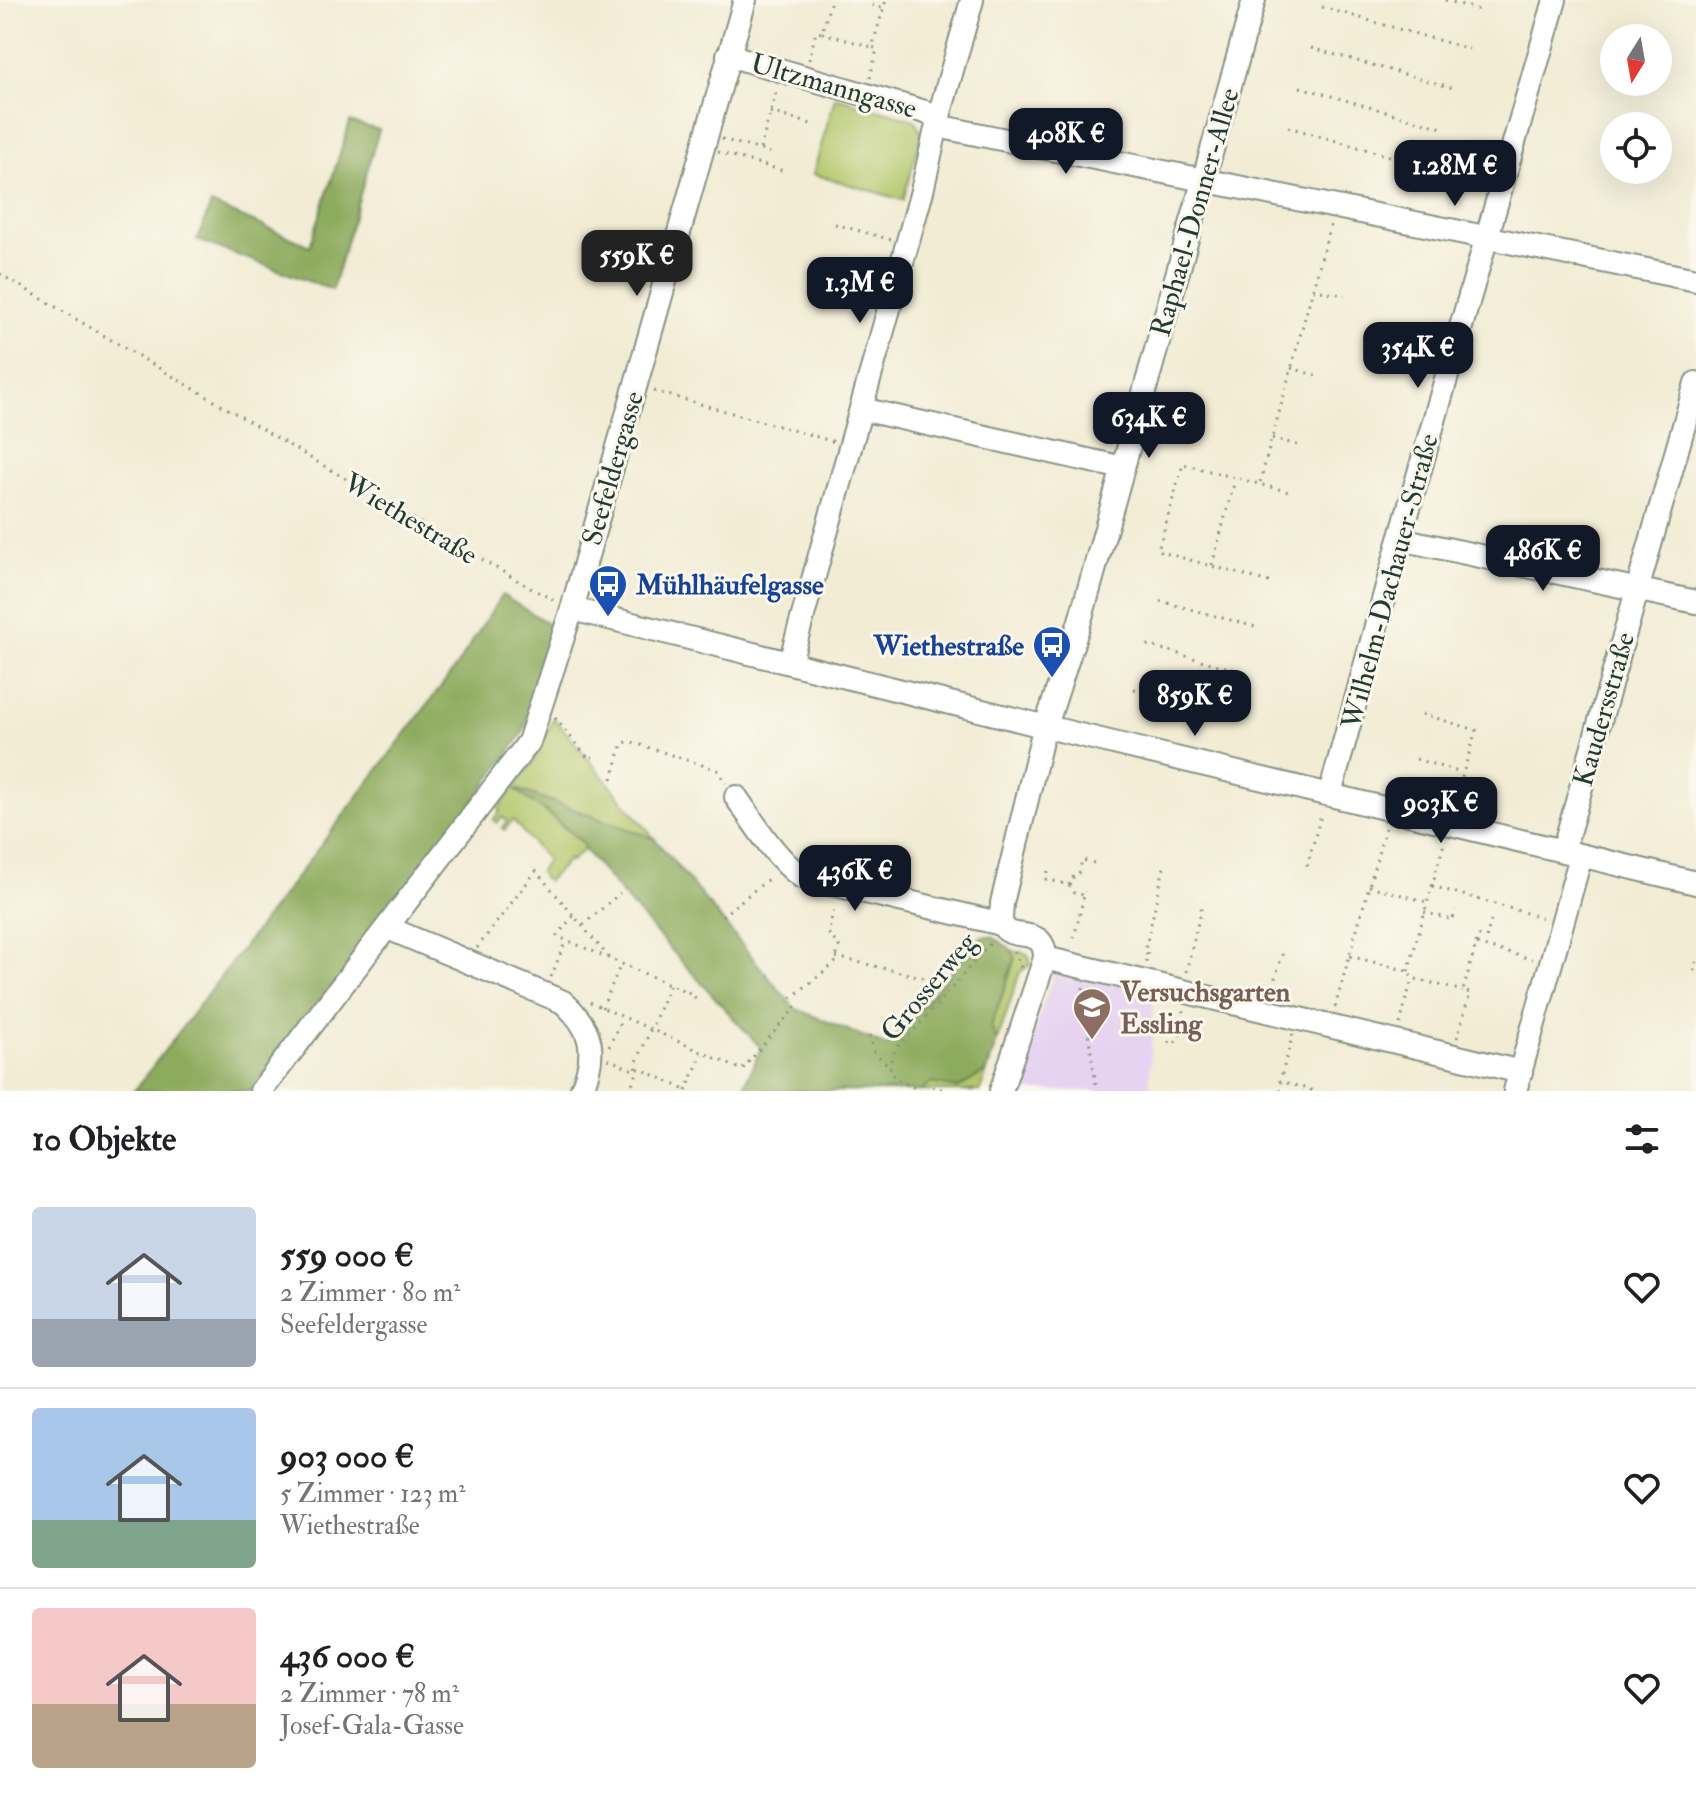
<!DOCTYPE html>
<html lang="de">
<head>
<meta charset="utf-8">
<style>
	:root { --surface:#fff; --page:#f6f6f6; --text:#202124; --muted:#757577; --line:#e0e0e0; --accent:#111827 }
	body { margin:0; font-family:"IM FELL Double Pica",serif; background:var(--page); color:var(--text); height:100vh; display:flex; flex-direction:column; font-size:30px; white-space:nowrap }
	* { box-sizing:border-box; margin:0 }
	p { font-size:26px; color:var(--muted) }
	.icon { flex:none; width:44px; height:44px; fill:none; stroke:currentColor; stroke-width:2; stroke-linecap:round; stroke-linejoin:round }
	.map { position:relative; height:1091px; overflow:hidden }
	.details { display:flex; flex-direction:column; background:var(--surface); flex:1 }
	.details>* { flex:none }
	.needle { width:52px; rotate:191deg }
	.tools { position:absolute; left:1600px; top:24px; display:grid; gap:16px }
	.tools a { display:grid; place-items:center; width:72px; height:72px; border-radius:50%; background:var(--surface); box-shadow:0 8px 32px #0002; font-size:40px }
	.price { position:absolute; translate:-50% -68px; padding:0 18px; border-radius:16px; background:var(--accent); color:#fff; font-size:26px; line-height:52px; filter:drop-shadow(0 2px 4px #0008) }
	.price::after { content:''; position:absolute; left:50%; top:48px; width:24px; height:18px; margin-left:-12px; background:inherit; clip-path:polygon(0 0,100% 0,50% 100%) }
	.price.active { background:#222; color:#fff }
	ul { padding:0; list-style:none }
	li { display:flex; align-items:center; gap:24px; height:200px; padding:0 32px }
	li+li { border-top:2px solid var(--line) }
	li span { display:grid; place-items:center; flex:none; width:224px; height:160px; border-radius:8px; color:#555 }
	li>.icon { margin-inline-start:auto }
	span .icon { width:96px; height:96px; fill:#fffc; stroke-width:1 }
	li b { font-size:34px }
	h2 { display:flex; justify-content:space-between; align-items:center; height:96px; padding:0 32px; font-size:34px }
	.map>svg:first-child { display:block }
</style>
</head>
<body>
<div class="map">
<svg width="1696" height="1091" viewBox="0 0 1696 1091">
	<rect width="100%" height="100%" fill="#fbf7ec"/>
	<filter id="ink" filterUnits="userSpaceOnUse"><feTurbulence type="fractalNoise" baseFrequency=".0125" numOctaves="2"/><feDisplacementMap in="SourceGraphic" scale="16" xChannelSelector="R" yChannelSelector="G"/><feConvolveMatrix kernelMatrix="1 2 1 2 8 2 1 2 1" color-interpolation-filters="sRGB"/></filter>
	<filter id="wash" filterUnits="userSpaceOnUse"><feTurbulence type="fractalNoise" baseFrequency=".006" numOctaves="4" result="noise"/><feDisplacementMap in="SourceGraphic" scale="32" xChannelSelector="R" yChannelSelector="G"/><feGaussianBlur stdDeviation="1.8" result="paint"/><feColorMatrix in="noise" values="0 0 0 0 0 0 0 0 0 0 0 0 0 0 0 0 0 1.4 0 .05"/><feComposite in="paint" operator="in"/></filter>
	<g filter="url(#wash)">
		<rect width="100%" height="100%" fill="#f2ecd4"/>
		<path fill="#e5d3f1" d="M1056,968L1154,992L1149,1091H1015Z"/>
		<g fill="#b2c669" stroke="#68824e" stroke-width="2">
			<path d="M835,97L915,120L922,134L903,200L813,174Z"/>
			<path d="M554,718L655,839L517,789L583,843L584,849L571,861L569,859L547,882L539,872L547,860L513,820L504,830L502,828L507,821L502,817L497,823L493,820L500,811L498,809L532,764Z"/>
			<path d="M1012,951C1024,954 1029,949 1031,964L1020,972L997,1041L991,1026L1015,959Z"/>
			<path d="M987,1071L980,1091H921L931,1083L958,1088Z"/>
		</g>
		<g fill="#8dab5d" stroke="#567448" stroke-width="2">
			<path d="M350,122L379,130L332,290L197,240L211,204L310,246Z"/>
			<path d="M502,595L554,627L523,733L433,858L250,1091H134L456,667Z"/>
			<path d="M514,788L655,839L794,1008L887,1046L982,936H992C1002,946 1009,943 1015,958L991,1026L997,1041L987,1071L958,1088L931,1083L921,1091H742L761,1048L653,930L584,849L583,843L543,809L531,802Z"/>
		</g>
	</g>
	<g filter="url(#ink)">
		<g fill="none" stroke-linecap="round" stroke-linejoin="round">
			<g stroke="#889484" stroke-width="26">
				<g id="minor">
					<path d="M728,55L939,116"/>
					<path d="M937,126L1696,280"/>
					<path d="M861,409L1123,468"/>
					<path d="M1400,539L1696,602"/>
					<path d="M572,609L1047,727L1696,883"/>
					<path d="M790,662L922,191L939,116L972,0"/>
					<path d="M1330,794L1400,539L1555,0"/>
					<path d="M736,797C754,823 776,859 802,877L1002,924"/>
					<path d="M1563,851L1696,383"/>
					<path d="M388,928L563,1002C594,1030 597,1053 581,1091"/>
					<path d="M1045,958L1521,1072"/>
					<path d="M261,1091L529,742L572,609L745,0"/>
					<path d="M1001,1091L1045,958C1045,923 1010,944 1002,924C1000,918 1002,909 1002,903L1041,741L1080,621L1254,0"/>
					<path d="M1515,1091L1581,856"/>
				</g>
			</g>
			<g stroke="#889484" stroke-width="3" stroke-dasharray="2 6" stroke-linecap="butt">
				<path d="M1445,0L1480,10"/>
				<path d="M872,5L883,8"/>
				<path d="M1322,7L1469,49"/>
				<path d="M822,33L872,47"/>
				<path d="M1311,48L1457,89"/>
				<path d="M809,60L816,32L822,33L831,0"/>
				<path d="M870,78L877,49L872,47L886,0"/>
				<path d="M1300,87L1446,129"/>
				<path d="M770,112L811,124"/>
				<path d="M1288,127L1435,169"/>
				<path d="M722,139L771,153"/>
				<path d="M760,149L777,89"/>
				<path d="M718,152L784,171"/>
				<path d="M835,224L892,240"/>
				<path d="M0,274L532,589L554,600"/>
				<path d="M1313,290L1345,295"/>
				<path d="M1291,368L1321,377"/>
				<path d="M654,391L835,442"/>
				<path d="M1272,438L1301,446"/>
				<path d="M1260,482L1331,223"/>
				<path d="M1212,565L1235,480"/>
				<path d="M1269,582L1158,551L1183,464L1293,493"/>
				<path d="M1160,601L1256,627"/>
				<path d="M1147,645L1243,672"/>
				<path d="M1134,689L1232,715"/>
				<path d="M1422,714L1476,730L1453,807"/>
				<path d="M555,718L588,758L593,757"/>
				<path d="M1416,759L1462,773"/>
				<path d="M612,779L622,744L629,741L717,770L726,783"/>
				<path d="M1307,866L1322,812"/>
				<path d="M1048,871L1046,879L1069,885L1071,879L1079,873L1082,860L1094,863"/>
				<path d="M1069,885L1074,893L1084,895"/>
				<path d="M1369,886L1427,902"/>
				<path d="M1432,886L1547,919"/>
				<path d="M1424,912L1453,920L1455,910"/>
				<path d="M573,916L557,936L692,994L698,1001"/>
				<path d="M722,916L772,876"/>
				<path d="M583,925L620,893"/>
				<path d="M1074,938L1085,891"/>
				<path d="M1476,944L1479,936L1486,938L1491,921"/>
				<path d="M477,948L536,871L611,960"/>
				<path d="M1014,951L1022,970"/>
				<path d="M1147,955L1145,951L1146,946L1165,863"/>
				<path d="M1350,956L1408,971L1412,978L1463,991"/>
				<path d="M836,957L938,981"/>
				<path d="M1146,962L1149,947"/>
				<path d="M1408,971L1445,840"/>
				<path d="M1694,971L1696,962"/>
				<path d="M1186,972L1203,902"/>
				<path d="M551,977L566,940"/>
				<path d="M1083,987L1084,1007L1097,1091"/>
				<path d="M1270,994L1283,952"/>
				<path d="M791,998L835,963L839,946L828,933L835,905"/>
				<path d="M590,1002L742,1070L797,1005"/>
				<path d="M1335,1007L1386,826"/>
				<path d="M602,1008L621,964"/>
				<path d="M1400,1024L1412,978"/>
				<path d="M1293,1034L1280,1081L1314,1091"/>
				<path d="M870,1035L874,1052L890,1067"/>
				<path d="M1457,1038L1470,993L1463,991L1476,944L1532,959"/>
				<path d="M1169,1043V1041L1175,1042L1180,1036L1184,1009"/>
				<path d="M609,1047L622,1018"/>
				<path d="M608,1059L631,1069H641L686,1090"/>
				<path d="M629,1091L637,1073L636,1064L670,984"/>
				<path d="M686,1091L702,1054"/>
				<path d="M921,1091L893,1077L890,1067L892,1057L897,1047L914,1031L993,940"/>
				<path d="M925,1091L934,1087L949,1091"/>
				<path d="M1279,1091L1281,1082"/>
			</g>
			<use href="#minor" stroke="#fff" stroke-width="22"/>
		</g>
	</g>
	<defs>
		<g id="bus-pin" transform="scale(2)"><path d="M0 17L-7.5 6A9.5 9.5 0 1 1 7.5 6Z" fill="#1a4fb4" stroke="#fbf7ec"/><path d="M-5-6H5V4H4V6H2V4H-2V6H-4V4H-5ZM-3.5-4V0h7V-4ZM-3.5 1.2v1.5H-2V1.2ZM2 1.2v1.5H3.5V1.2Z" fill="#fff"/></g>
		<g id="university-pin" transform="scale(2)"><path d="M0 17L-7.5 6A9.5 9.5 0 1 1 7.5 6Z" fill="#8d6e63" stroke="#fbf7ec"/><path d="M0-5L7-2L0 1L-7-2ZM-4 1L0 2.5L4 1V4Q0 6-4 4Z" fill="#fff"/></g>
	</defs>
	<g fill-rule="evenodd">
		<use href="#bus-pin" x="608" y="584"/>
		<use href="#bus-pin" x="1052" y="645"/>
		<use href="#university-pin" x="1092" y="1007"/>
	</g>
	<g text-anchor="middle" stroke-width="6" stroke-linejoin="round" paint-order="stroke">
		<g font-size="28" fill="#1f3d34" stroke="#fbf7ec">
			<text transform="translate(834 85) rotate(16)" y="10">Ultzmanngasse</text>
			<text transform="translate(1194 212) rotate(-74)" y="10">Raphael-Donner-Allee</text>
			<text transform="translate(612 468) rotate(-74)" y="10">Seefeldergasse</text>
			<text transform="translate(411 518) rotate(31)" y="10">Wiethestraße</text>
			<text transform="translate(1389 581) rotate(-75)" y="10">Wilhelm-Dachauer-Straße</text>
			<text transform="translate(1603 709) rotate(-74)" y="10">Kaudersstraße</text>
			<text transform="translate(928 986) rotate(-50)" y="10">Grosserweg</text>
		</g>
		<g font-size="28" font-weight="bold" fill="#164399" stroke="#fbf7ec" text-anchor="start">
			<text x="636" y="594">Mühlhäufelgasse</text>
			<text x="1024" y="655" text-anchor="end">Wiethestraße</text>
		</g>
		<g font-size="28" font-weight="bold" fill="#785e54" stroke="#fbf7ec" text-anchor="start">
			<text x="1120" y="1001">Versuchsgarten<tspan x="1120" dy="32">Essling</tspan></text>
		</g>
	</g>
</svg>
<div class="tools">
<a><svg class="needle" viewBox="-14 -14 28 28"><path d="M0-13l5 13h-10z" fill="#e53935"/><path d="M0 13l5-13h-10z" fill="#757577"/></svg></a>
<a><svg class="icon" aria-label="locate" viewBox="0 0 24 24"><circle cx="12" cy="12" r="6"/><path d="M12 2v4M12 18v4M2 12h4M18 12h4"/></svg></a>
</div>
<b class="price" style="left:1066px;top:176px">408K €</b>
<b class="price" style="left:1455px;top:208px">1.28M €</b>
<b class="price active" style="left:637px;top:298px">559K €</b>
<b class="price" style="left:860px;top:325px">1.3M €</b>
<b class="price" style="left:1418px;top:390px">354K €</b>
<b class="price" style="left:1149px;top:460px">634K €</b>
<b class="price" style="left:1543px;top:593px">486K €</b>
<b class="price" style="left:1195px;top:738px">859K €</b>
<b class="price" style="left:1441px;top:845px">903K €</b>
<b class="price" style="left:855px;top:913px">436K €</b>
</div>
<section class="details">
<h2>10 Objekte<svg class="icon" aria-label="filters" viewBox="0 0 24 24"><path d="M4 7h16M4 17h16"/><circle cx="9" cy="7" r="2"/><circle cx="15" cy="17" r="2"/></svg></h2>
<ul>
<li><span style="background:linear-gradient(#c9d6e8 70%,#9aa5b1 0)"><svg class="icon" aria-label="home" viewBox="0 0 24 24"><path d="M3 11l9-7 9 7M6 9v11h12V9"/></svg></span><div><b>559 000 €</b><p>2 Zimmer · 80 m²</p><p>Seefeldergasse</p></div><svg class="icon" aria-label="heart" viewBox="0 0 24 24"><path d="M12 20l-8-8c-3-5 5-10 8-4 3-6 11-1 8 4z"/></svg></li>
<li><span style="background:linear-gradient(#a9c7e8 70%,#7fa58c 0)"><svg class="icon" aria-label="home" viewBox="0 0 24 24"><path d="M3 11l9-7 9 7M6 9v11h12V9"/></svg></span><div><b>903 000 €</b><p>5 Zimmer · 123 m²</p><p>Wiethestraße</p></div><svg class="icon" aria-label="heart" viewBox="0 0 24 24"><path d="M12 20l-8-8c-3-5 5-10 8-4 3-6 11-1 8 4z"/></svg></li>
<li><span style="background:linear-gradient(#f6c9c9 60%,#b9a48a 0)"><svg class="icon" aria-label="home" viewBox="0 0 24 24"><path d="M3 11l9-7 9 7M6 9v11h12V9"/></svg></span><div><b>436 000 €</b><p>2 Zimmer · 78 m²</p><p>Josef-Gala-Gasse</p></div><svg class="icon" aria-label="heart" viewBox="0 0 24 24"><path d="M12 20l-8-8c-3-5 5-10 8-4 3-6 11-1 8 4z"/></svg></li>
</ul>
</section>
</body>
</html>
